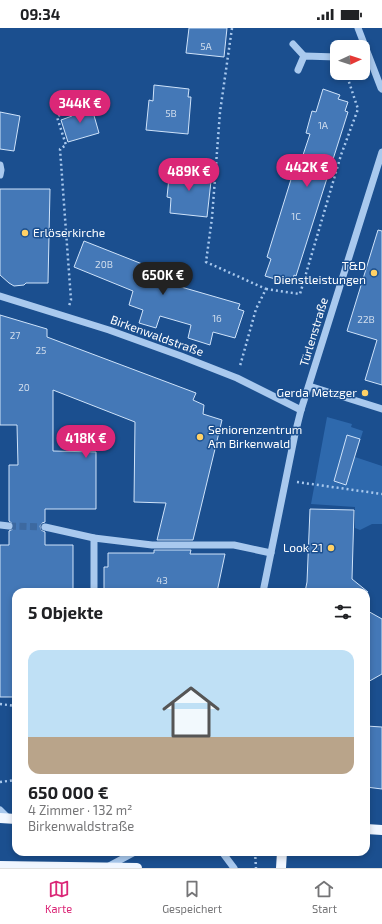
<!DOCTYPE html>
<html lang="de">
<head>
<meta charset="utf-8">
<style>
	:root { --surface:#fff; --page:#f2f2f2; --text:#202124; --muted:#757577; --line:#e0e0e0; --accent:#db2777 }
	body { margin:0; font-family:"Exo 2",sans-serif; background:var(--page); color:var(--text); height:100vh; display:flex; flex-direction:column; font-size:15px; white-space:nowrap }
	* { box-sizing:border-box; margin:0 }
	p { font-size:13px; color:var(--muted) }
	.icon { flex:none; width:22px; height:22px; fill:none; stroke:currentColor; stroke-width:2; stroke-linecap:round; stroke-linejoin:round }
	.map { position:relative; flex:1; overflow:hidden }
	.panel { position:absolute; left:12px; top:560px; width:358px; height:268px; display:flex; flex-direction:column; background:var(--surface); border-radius:12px; box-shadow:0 2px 6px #0003 }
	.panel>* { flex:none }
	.needle { width:26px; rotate:87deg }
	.fabs { position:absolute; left:330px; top:12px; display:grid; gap:8px }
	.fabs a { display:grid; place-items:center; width:40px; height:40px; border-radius:8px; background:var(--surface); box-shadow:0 2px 6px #0003; font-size:20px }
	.price { position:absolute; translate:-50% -34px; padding:0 9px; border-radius:14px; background:var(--accent); color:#fff; font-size:13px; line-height:26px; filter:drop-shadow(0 1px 2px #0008) }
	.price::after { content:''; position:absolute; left:50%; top:24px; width:12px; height:9px; margin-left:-6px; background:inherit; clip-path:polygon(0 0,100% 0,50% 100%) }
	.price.active { background:#222; color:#fff }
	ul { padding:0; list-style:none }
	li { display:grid; align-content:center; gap:8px; height:212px; padding:0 16px }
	li span { display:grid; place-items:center; height:124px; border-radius:12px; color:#555 }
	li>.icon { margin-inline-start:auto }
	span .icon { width:72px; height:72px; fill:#fffc; stroke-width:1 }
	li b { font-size:17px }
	h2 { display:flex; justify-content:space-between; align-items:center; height:48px; padding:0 16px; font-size:17px }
	.status { display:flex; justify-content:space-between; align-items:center; height:28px; padding:0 20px; background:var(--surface); direction:ltr }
	.status svg { height:11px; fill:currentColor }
	.dock { display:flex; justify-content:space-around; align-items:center; height:56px; border-top:1px solid var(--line); background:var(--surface); font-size:11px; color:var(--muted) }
	.dock a { display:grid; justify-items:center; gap:2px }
	.dock .active { color:var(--accent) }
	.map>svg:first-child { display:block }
</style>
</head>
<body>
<div class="status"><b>09:34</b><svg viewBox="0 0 49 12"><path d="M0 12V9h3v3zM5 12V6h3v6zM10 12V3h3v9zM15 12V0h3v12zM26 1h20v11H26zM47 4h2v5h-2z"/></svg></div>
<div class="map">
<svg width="382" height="840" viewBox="0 0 382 840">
	<rect width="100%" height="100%" fill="#1b4f8f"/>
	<path fill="#2e69ad" d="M327,389L352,396L351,399L363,403L355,429L382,438V496H372L360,502L355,500V479L311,476Z"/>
	<g fill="#4478b7" stroke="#cfe3fa">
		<path d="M189,0H227L224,29L186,25Z"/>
		<path d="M154,57L189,61L188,69H191L188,106L146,102L149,72L153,73Z"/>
		<path d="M323,61L340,67L338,71L348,74L345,83L348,84L296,248L294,247L292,256L265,248L271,231L267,229L297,132L301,133L310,106L306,105L312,83L316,84Z"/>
		<path d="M91,77L99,105L68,114L61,92L72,88L70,83Z"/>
		<path d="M0,84L20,88L14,123L0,121Z"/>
		<path d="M170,140L212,144L207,189L170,185L171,170L167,169Z"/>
		<path d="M0,161H50L48,255H26L24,257L14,258L9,255L0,247Z"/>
		<path d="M378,202L382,203V357L365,352L377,312L347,303Z"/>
		<path d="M84,213L160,243L157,252L240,276L238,281L244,283L235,310L213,304L210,317L188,310L191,297L160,288L156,300L139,295L143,282L129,277L133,263L74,239Z"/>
		<path d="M0,287L47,301V309L196,365L193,372L204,377L203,386L222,392L193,512H157L166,475L134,474L135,394L53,362V423L96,424V481H45V494L42,495L40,498L41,502L45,504V517H73V564H16V669H0V517H9V503L13,501L14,499L13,496L9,493V437H18L17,397H0Z"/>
		<path d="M347,407L360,411L346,457L334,453Z"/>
		<path d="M310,481L354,482L352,551L368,564H305L307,554Z"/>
		<path d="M154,522H191L190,526H225L217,564H104V539H108V525H154Z"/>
		<path d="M366,582L382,591V646L366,655Z"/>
		<path d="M366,698L382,699V761L366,759Z"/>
	</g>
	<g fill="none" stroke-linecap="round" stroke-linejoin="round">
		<path stroke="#3d69a0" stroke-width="7" stroke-dasharray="7 3.5" stroke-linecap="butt" d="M9,498L45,499"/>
		<g stroke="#a9c9ee" stroke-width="2.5" stroke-dasharray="2 3" stroke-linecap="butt">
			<path d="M232,0L220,84L212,190L206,234L266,261L256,281L240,338"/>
			<path d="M64,84L57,89L66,117L60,121L71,272L69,278"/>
			<path d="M266,261L300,266L341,127L358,81L346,45"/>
			<path d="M297,454L382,466"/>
			<path d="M0,676L16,678"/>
			<path d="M0,754L16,752"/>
			<path d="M255,824L256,840"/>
		</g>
		<g stroke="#a9c9ee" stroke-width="7">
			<path d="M358,0L381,60L382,61"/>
			<path d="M293,16L304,28"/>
			<path d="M298,42L304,28L337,29"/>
			<path d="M0,137L1,142L0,147"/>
			<path d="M0,268L109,302L181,328L237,350L301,382"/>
			<path d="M309,358L382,381"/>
			<path d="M0,497L9,498"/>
			<path d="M45,499L94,510L152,517H234L271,525"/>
			<path d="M94,510V564"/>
			<path d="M263,564L295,406L301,382L382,124"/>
			<path d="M0,782L8,790"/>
			<path d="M222,824L234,840"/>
			<path d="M107,839L135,824"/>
		</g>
		<g stroke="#f0f6ff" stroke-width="10">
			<path d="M0,790L16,791"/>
			<path d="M366,801L382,802"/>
			<path d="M0,838L137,840"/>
			<path d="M281,840L282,824"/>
		</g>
	</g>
	<g fill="#ffd166" stroke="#1b4f8f" stroke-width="1.5">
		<circle cx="25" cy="205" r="4"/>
		<circle cx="374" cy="245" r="4"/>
		<circle cx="365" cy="365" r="4"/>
		<circle cx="200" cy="409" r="4"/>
		<circle cx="331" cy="520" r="4"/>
	</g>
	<g text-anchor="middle" stroke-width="3" stroke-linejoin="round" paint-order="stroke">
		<g font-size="10" fill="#d0dded">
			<text x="206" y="22">5A</text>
			<text x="171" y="89">5B</text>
			<text x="323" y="101">1A</text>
			<text x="296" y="192">1C</text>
			<text x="104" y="240">20B</text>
			<text x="217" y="294">16</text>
			<text x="366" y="295">22B</text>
			<text x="15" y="311">27</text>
			<text x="41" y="326">25</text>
			<text x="24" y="363">20</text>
			<text x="162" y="556">43</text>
		</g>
		<g font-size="12" fill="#fff" stroke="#1b4f8f" text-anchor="end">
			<text x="33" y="209" text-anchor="start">Erlöserkirche</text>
			<text x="366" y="242">T&amp;D<tspan x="366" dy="14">Dienstleistungen</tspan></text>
			<text x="357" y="369">Gerda Metzger</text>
			<text x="208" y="406" text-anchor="start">Seniorenzentrum<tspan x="208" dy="14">Am Birkenwald</tspan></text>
			<text x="323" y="524">Look 21</text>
		</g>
		<g font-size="12" fill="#fff" stroke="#1b4f8f">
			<text transform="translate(314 304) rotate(-73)" y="4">Türlenstraße</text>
			<text transform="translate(157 308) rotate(20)" y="4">Birkenwaldstraße</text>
		</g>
	</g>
</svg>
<div class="fabs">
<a><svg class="needle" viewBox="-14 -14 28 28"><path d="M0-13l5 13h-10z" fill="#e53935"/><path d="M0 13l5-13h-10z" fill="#757577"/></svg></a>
</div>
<b class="price" style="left:80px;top:96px">344K €</b>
<b class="price" style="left:307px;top:160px">442K €</b>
<b class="price" style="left:189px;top:164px">489K €</b>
<b class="price active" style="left:163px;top:268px">650K €</b>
<b class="price" style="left:86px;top:431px">418K €</b>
<section class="panel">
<h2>5 Objekte<svg class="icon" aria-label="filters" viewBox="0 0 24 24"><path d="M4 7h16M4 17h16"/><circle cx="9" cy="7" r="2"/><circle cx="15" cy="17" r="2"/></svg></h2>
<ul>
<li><span style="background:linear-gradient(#bfe0f5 70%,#b9a48a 0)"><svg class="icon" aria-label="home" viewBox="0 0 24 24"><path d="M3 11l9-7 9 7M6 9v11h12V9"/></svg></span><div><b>650 000 €</b><p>4 Zimmer · 132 m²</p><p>Birkenwaldstraße</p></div></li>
</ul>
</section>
</div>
<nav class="dock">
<a class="active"><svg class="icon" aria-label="map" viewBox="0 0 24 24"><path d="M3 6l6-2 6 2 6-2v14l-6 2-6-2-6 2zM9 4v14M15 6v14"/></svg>Karte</a>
<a><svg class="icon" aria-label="saved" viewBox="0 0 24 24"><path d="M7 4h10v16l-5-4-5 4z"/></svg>Gespeichert</a>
<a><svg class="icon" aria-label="home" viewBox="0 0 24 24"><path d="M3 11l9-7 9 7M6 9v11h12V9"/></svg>Start</a>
</nav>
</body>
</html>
